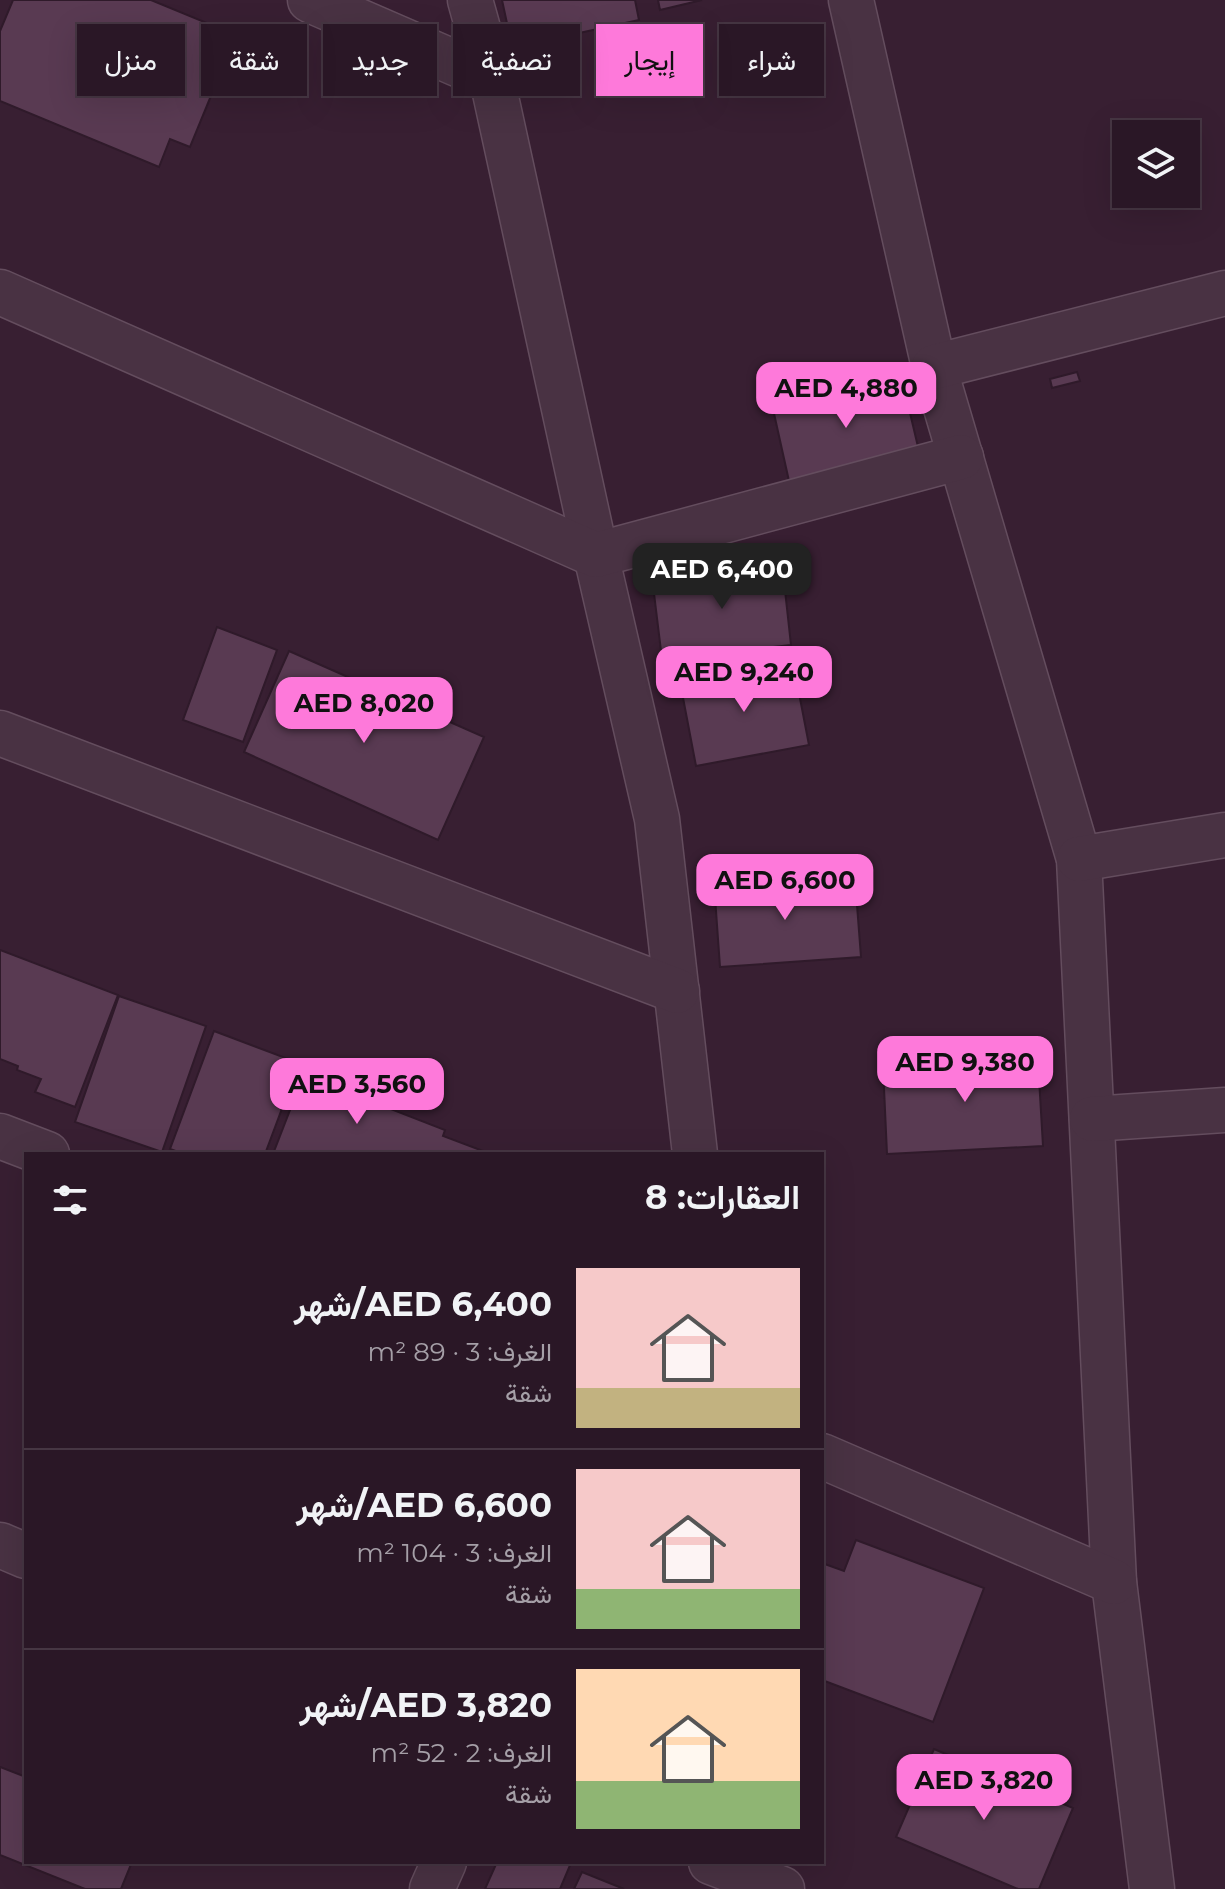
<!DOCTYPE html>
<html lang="ar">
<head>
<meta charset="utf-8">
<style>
	:root { --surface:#2a1726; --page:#32202e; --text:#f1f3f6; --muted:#a59fa7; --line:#463643; --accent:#fe79da }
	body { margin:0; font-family:Montserrat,Vazirmatn,sans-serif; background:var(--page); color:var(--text); direction:rtl; height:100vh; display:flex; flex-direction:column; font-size:30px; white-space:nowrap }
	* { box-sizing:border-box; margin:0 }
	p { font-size:26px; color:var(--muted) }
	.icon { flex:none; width:44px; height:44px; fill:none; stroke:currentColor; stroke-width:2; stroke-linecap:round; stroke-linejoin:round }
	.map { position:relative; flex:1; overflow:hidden; direction:ltr }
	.side { position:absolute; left:24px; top:1152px; width:800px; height:712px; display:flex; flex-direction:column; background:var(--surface); border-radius:0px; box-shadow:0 8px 32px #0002,0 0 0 2px var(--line); direction:rtl }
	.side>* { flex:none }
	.guide { position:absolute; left:24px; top:24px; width:800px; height:72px; direction:rtl; display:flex; gap:16px }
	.buttons { position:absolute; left:1112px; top:120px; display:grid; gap:16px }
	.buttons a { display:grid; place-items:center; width:88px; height:88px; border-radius:0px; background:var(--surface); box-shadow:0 8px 32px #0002,0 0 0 2px var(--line); font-size:40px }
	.price { position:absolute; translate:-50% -68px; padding:0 18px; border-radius:16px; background:var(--accent); color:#111; font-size:26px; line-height:52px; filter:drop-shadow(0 2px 4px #0008) }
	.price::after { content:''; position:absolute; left:50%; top:48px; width:24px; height:18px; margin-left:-12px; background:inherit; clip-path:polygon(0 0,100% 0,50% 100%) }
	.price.current { background:#222; color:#fff }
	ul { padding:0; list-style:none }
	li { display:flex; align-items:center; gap:24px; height:200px; padding:0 24px }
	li+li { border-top:2px solid var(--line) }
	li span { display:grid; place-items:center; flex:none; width:224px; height:160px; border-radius:0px; color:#555 }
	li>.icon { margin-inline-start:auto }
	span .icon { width:96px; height:96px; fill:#fffc; stroke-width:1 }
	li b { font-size:34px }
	h2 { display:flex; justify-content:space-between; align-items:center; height:96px; padding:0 24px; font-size:34px }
	.chip { padding:0 28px; border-radius:0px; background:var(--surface); box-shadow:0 8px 32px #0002,0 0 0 2px var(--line); font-size:28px; line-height:72px }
	.chip.current { background:var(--accent); color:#111 }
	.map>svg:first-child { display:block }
</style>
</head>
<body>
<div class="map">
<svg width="1225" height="1889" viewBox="0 0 1225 1889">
	<rect width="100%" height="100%" fill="#381f32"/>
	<g fill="#593a52" stroke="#2f1a2a" stroke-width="2">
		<path d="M13,0H151L236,35L190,147L170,139L159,167L0,101V31Z"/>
		<path d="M502,0H635L639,20L547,40L546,35L511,42Z"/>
		<path d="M658,0H702L660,10Z"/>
		<path d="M1077,372L1080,381L1052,388L1050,379Z"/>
		<path d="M902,379L919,451L789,481L773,409Z"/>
		<path d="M782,563L791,645L662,659L652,577Z"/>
		<path d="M217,627L277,650L243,742L183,720Z"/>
		<path d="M289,651L484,737L438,840L244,752Z"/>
		<path d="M793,662L809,745L696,766L680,682Z"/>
		<path d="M732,868L734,888L855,879L861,957L720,967L713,869Z"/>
		<path d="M0,950L118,995L75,1107L35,1092L41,1079L17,1070L18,1066L0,1059Z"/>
		<path d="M119,996L206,1026L162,1152L75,1122Z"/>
		<path d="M214,1031L299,1063L265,1154H184L170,1149Z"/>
		<path d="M1037,1044L1043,1146L887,1154L883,1066L1007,1060L1006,1045Z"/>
		<path d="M304,1074L389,1105L388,1108L445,1130L443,1136L491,1154H273Z"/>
		<path d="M856,1540L984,1588L933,1722L822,1680V1563L844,1571Z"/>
		<path d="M934,1749L1073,1808L1039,1889H1018L896,1837Z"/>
		<path d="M0,1767L26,1777V1862H132L121,1889H85L0,1855Z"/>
		<path d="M497,1862H568L571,1863L560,1889H485Z"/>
		<path d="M582,1872L624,1889H574Z"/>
	</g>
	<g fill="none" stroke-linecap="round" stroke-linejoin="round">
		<g stroke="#644d5e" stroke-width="47">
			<g id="minor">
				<path d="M310,0L492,79"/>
				<path d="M470,0L492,79L596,555L657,819L695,1154"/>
				<path d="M851,0L934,367L1079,859L1114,1582L1152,1889"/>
				<path d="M0,292L596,555L961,457"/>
				<path d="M934,367L1225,293"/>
				<path d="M0,733L677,991"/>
				<path d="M1079,859L1225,835"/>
				<path d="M1092,1119L1225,1110"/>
				<path d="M0,1136L47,1154"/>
				<path d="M822,1456L1114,1582"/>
				<path d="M0,1545L26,1556"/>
				<path d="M711,1862L782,1889"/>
				<path d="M432,1889L444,1862"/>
			</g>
		</g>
		<use href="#minor" stroke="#493243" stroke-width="44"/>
	</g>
</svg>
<div class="buttons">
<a><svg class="icon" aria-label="layers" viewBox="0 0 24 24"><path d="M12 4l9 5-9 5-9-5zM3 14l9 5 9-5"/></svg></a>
</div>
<b class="price" style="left:846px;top:430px">AED 4,880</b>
<b class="price current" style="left:722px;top:611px">AED 6,400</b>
<b class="price" style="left:744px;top:714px">AED 9,240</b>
<b class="price" style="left:364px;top:745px">AED 8,020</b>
<b class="price" style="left:785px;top:922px">AED 6,600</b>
<b class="price" style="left:965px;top:1104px">AED 9,380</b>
<b class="price" style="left:357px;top:1126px">AED 3,560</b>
<b class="price" style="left:984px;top:1822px">AED 3,820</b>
<div class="guide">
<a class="chip">شراء</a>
<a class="chip current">إيجار</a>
<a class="chip">تصفية</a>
<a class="chip">جديد</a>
<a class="chip">شقة</a>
<a class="chip">منزل</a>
</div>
<section class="side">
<h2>العقارات: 8<svg class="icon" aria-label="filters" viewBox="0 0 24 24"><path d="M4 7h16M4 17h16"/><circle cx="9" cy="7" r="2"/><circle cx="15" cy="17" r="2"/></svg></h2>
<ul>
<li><span style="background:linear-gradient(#f6c9c9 75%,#c2b280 0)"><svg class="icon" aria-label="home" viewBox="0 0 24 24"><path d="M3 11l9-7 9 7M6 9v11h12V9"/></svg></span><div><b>AED 6,400/شهر</b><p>الغرف: 3 · 89 m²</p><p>شقة</p></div></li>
<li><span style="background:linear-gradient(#f6c9c9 75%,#8fb573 0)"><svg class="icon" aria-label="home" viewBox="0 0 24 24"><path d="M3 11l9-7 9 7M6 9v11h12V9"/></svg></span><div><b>AED 6,600/شهر</b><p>الغرف: 3 · 104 m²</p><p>شقة</p></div></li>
<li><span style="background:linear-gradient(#ffd9b3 70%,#8fb573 0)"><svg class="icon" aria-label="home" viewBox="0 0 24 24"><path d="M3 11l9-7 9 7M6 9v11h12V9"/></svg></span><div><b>AED 3,820/شهر</b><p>الغرف: 2 · 52 m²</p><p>شقة</p></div></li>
</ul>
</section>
</div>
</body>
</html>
